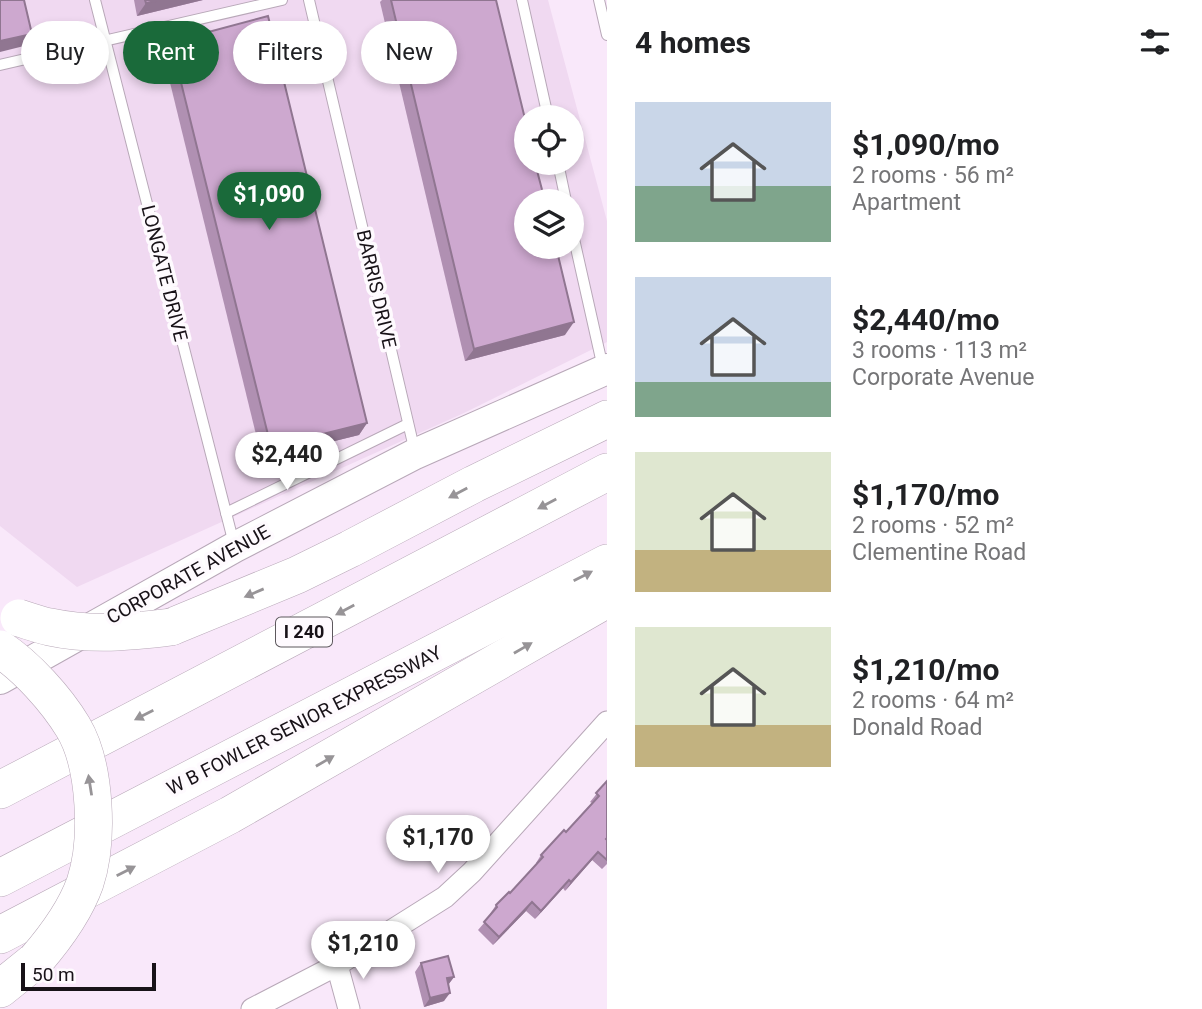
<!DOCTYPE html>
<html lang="en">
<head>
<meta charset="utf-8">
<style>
	:root { --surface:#fff; --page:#f2f2f2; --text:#202124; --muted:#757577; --accent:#1a6a3a }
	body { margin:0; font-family:Roboto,sans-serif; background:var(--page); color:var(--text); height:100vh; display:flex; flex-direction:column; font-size:26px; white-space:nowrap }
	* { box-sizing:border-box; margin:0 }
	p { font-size:23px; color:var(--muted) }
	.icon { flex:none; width:38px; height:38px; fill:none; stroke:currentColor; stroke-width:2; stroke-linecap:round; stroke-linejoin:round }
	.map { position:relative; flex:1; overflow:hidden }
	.drawer { display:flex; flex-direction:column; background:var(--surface); width:595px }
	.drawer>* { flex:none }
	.banner { position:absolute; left:21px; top:21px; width:480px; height:63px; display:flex; gap:14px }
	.buttons { position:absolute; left:514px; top:105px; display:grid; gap:14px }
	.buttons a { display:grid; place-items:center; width:70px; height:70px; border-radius:50%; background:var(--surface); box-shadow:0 4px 10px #0003; font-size:35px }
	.scale { position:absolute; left:21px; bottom:18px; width:135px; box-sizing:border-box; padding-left:7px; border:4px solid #181218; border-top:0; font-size:19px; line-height:24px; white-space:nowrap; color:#181218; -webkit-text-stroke:5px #fefafe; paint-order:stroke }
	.price { position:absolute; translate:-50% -60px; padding:0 16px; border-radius:24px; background:#fff; color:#222; font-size:23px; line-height:46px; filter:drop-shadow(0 2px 4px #0008) }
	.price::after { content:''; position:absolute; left:50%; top:42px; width:21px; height:16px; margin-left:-10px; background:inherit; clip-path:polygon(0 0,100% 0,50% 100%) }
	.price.current { background:var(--accent); color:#fff }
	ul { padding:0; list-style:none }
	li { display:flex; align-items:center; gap:21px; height:175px; padding:0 28px }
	li span { display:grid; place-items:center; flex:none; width:196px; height:140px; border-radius:0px; color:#555 }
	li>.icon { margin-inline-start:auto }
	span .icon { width:84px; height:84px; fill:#fffc; stroke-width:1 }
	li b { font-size:30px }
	h2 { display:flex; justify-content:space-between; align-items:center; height:84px; padding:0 28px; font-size:30px }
	.tag { padding:0 24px; border-radius:32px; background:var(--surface); box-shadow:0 4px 10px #0003; font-size:24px; line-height:63px }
	.tag.current { background:var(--accent); color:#fff }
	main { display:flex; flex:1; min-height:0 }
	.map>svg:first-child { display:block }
</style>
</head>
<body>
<main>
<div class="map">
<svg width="607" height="1009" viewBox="0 0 607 1009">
	<rect width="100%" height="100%" fill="#f9e8fa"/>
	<path fill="#f0d9f1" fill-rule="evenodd" d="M0,0H548L607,221V342L464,413L77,587L0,526ZM527,117H572V163H527ZM527,201H572V247H527Z"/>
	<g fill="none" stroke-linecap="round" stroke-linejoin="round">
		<g stroke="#b8a8b8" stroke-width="12">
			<g id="lane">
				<path d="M95,0L234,544"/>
				<path d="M309,0L415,452"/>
				<path d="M522,0L548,117"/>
				<path d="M599,0L607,35"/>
				<path d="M0,65L282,0"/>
				<path d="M558,163L566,201"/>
				<path d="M572,230L603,368"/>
				<path d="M226,513L408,424"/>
			</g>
		</g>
		<g stroke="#b8a8b8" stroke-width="23">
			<g id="street">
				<path d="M337,965L349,1009"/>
				<path d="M252,1009L337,965L445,897L472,872L607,722"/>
			</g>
		</g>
		<g stroke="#b8a8b8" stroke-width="32">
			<path id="secondary" d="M0,679L235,547L415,454L607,369"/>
		</g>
		<g stroke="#b8a8b8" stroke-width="38">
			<g id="highway">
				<path d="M171,627L297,575L350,549L474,484L607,419"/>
				<path d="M0,790L607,472"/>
				<path d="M0,878L607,563"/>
				<path d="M0,935L230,815L607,599"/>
				<path d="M0,989L36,960"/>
			</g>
		</g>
		<use href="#lane" stroke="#fff" stroke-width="10"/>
		<use href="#street" stroke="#fff" stroke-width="21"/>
		<use href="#secondary" stroke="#fff" stroke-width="30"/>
		<use href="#highway" stroke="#fff" stroke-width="37"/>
		<g stroke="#b8a8b8" stroke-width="38" stroke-linecap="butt">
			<g id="highway-bridge">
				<path d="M19,618C29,621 40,625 50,627C91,636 131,632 171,627"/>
				<path d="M0,649C27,667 56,699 73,727C96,765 99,841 85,883C75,911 55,938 36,960"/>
			</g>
		</g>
		<use href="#highway-bridge" stroke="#fff" stroke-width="37"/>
	</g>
	<g fill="#b090b2">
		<path d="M134,0H203L137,16Z"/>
		<path d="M382,0H496L565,335L465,361L380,2Z"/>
		<path d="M171,42L367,423L359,435L262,459L163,54Z"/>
		<path d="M607,781V864L602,869L592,860L565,891L563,888L535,919L526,911L493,945L478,930L491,915L490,914L496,905L510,893L536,864V863L541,855L566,832L592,803L590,802Z"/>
		<path d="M421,963L454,977L448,985L444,1001L424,1007L415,972Z"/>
	</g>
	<g fill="#907691">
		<path d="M160,0H203L137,16L146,3Z"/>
		<path d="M32,34L24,46L0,52V41Z"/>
		<path d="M574,322L565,335L465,361L474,349Z"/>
		<path d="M367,423L359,435L262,459L271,447Z"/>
		<path d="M598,852L592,860L565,891L571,882Z"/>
		<path d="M569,880L563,888L535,919L541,911Z"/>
		<path d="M532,902L526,911L493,945L499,937Z"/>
		<path d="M454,977L448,985L447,978Z"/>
		<path d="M450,993L444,1001L424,1007L430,998Z"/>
	</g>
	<g fill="#cda8cf" stroke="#907691" stroke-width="2">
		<path d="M0,0H24L32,34L0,41Z"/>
		<path d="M145,0H160L146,3Z"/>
		<path d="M391,0H496L527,127V163H535L545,201H527V247H556L574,322L474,349Z"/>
		<path d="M268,16L367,423L271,447L171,42Z"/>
		<path d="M607,781V838L606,839L607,840V860L598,852L571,882L569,880L541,911L532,902L499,937L484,922L497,907L496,905L509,892L510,893L543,857L541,855L564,830L566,832L599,796L596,793Z"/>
		<path d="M448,956L454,977L447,978L450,993L430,998L421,963Z"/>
	</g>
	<defs><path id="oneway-solid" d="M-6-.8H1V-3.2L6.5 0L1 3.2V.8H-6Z" transform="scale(1.75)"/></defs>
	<g fill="#979497">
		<use href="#oneway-solid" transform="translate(458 493) rotate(152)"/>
		<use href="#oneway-solid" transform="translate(547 504) rotate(152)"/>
		<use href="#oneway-solid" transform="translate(583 576) rotate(-27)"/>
		<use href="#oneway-solid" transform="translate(254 593) rotate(157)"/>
		<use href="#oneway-solid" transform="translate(345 610) rotate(152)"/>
		<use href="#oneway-solid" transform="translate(523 648) rotate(-30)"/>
		<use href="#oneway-solid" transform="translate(144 715) rotate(153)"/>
		<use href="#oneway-solid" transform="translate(325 761) rotate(-30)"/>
		<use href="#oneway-solid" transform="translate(90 785) rotate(-99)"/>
		<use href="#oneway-solid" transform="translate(126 871) rotate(-27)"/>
	</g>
	<g text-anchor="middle" stroke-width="7" stroke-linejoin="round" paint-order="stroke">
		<rect fill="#fefafe" stroke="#5d585d" stroke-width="2" x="276" y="617.5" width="56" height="29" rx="5"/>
		<g font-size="18" font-weight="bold" fill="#181218">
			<text x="304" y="638">I 240</text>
		</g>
		<g font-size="19" fill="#181218" stroke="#fefafe">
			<text transform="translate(165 273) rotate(76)" y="7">LONGATE DRIVE</text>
			<text transform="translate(377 289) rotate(77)" y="7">BARRIS DRIVE</text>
			<text transform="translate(188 574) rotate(-29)" y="7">CORPORATE AVENUE</text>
			<text transform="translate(304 720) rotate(-27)" y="7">W B FOWLER SENIOR EXPRESSWAY</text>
		</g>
	</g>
</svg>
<div class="buttons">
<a><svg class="icon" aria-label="locate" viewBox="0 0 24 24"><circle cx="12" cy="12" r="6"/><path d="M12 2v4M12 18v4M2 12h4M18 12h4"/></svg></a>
<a><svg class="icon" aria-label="layers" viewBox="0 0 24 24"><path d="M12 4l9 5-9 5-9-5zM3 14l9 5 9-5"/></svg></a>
</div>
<div class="scale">50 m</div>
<b class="price current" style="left:269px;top:232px">$1,090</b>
<b class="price" style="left:287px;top:492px">$2,440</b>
<b class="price" style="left:438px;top:875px">$1,170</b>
<b class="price" style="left:363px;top:981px">$1,210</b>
<div class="banner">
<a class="tag">Buy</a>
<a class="tag current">Rent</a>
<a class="tag">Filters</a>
<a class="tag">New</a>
</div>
</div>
<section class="drawer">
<h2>4 homes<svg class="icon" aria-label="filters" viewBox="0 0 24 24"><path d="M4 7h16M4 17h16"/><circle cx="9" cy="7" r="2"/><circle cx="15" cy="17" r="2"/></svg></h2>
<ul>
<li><span style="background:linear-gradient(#c9d6e8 60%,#7fa58c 0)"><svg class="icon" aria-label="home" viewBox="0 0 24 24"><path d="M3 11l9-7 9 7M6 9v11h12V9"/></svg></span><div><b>$1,090/mo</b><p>2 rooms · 56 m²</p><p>Apartment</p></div></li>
<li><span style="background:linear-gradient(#c9d6e8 75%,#7fa58c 0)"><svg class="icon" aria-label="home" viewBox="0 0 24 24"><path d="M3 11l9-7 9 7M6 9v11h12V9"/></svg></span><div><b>$2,440/mo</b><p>3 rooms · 113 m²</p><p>Corporate Avenue</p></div></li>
<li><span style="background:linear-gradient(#dfe7d0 70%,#c2b280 0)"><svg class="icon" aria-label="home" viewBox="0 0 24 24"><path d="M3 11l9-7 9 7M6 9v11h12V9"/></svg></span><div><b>$1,170/mo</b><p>2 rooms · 52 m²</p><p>Clementine Road</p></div></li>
<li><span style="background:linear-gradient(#dfe7d0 70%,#c2b280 0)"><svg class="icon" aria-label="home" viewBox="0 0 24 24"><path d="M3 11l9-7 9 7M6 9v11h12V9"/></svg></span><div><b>$1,210/mo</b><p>2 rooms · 64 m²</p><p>Donald Road</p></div></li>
</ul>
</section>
</main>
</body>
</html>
